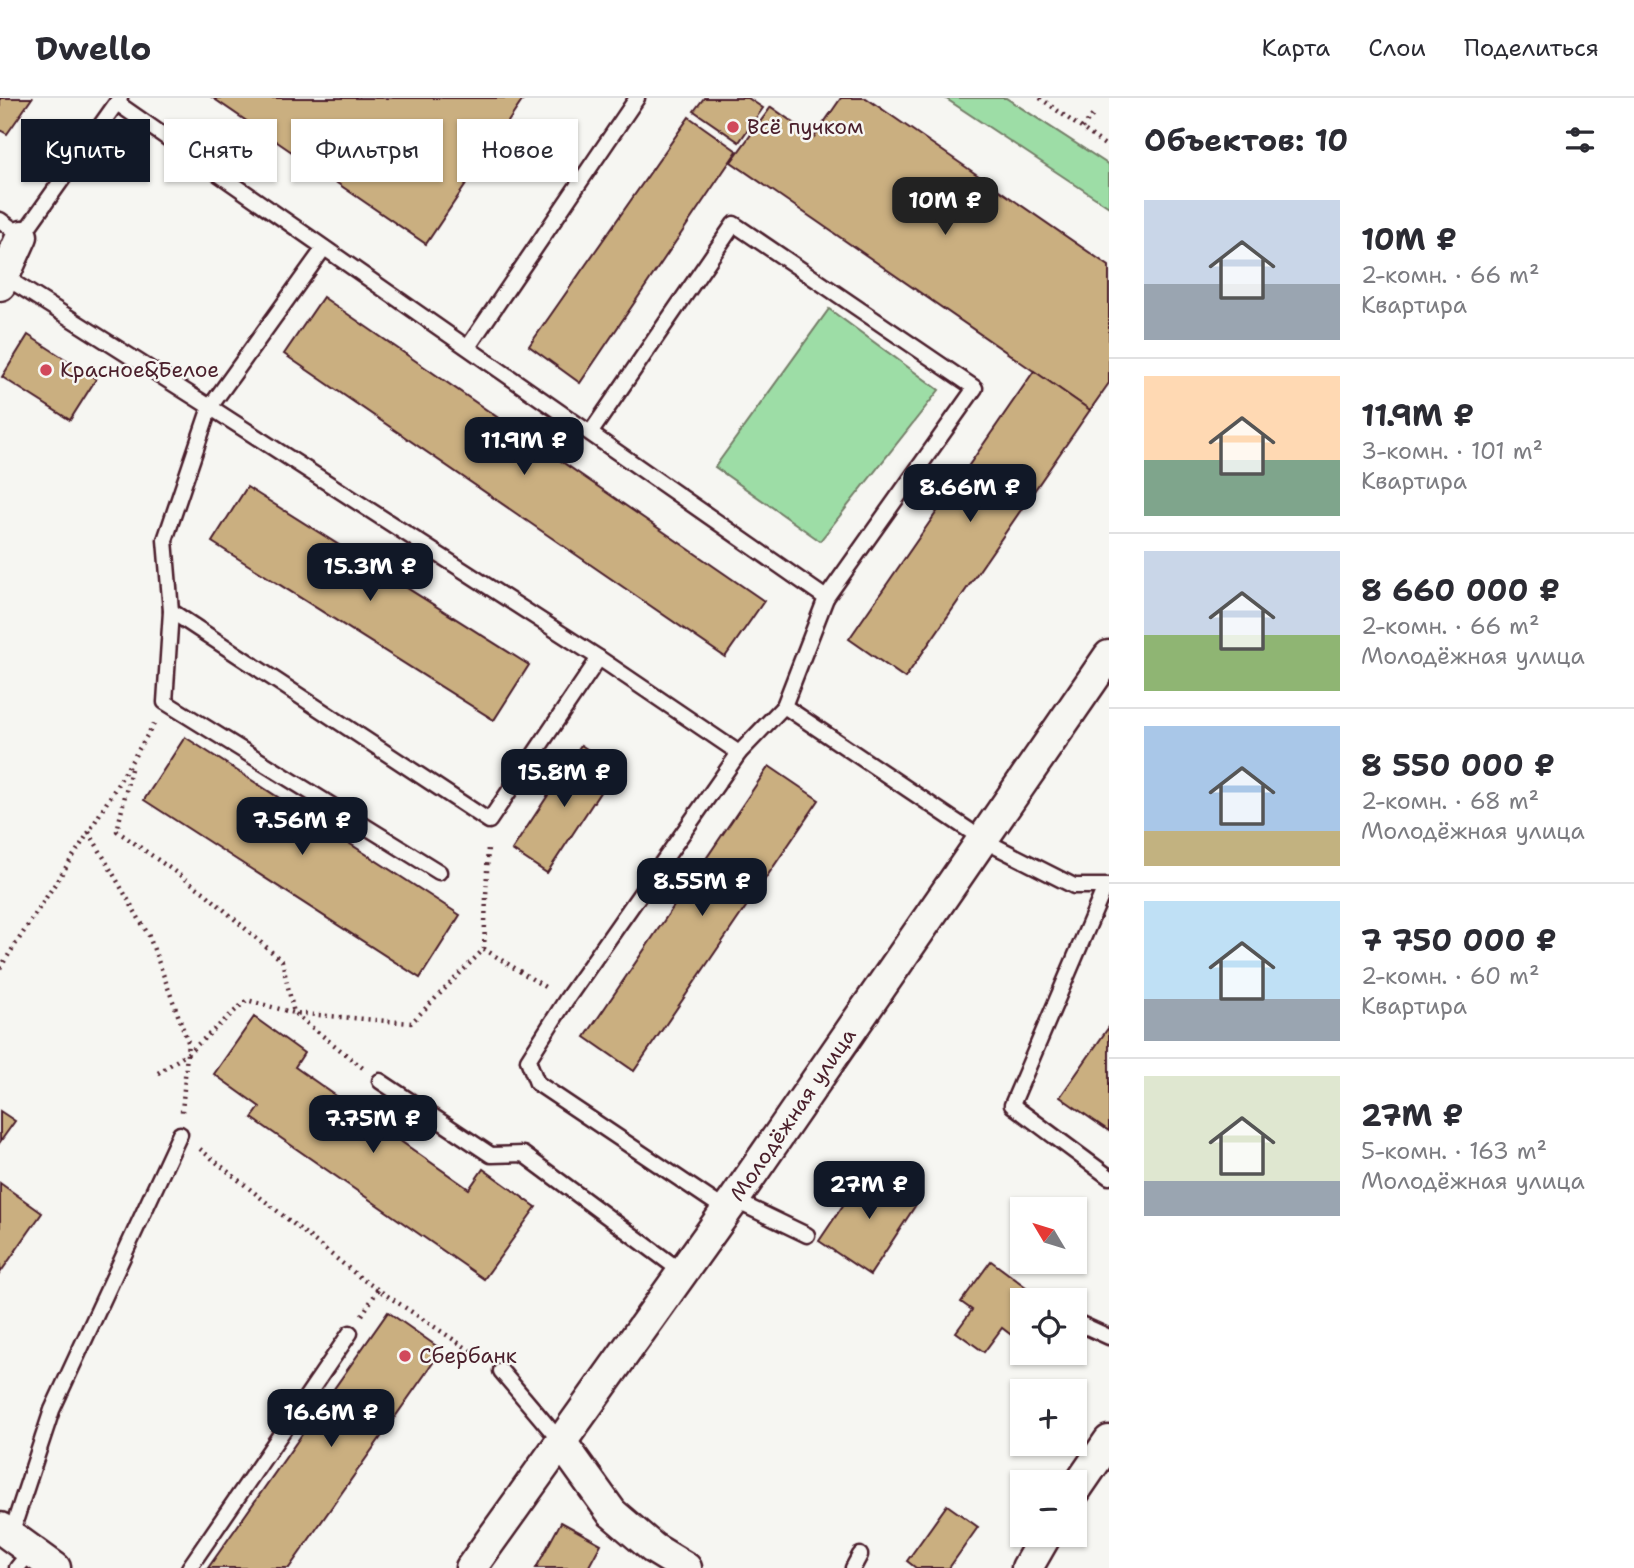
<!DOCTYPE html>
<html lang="ru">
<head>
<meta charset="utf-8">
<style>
	:root { --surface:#fff; --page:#f2f2f3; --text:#2b2b33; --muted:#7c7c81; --line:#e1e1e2; --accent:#111827 }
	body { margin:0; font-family:"Shantell Sans",sans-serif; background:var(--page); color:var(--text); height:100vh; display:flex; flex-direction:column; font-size:26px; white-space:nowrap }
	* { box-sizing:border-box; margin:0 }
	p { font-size:23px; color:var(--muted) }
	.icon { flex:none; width:38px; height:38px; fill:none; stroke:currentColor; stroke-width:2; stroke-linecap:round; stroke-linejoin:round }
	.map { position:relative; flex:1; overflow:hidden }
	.details { display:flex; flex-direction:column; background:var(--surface); width:525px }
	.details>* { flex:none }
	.top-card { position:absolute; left:21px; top:21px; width:665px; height:63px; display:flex; gap:14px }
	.needle { width:46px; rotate:308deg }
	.controls { position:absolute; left:1010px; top:1099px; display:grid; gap:14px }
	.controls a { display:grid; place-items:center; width:77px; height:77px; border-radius:0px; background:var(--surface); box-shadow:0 2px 5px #0004; font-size:35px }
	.price { position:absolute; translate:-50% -60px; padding:0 16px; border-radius:14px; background:var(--accent); color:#fff; font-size:23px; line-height:46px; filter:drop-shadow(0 2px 4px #0008) }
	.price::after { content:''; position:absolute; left:50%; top:42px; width:21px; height:16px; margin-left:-10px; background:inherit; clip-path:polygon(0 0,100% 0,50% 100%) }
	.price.active { background:#222; color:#fff }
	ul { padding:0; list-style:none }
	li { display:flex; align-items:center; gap:21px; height:175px; padding:0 35px }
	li+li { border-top:2px solid var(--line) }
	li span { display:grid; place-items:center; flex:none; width:196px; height:140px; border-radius:0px; color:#555 }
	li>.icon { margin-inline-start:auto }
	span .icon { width:84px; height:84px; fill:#fffc; stroke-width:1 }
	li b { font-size:30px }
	h2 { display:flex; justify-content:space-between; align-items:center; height:84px; padding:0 35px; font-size:30px }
	.pill { padding:0 24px; border-radius:0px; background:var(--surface); box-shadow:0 2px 5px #0004; font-size:24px; line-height:63px }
	.pill.active { background:var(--accent); color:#fff }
	header { display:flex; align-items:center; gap:42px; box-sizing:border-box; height:98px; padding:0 35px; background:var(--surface); border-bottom:2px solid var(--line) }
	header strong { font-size:33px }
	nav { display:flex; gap:38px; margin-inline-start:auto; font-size:24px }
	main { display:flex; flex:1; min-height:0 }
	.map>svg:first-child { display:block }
</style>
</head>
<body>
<header>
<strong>Dwello</strong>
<nav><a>Карта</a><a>Слои</a><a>Поделиться</a></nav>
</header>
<main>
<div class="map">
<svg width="1109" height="1470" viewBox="0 0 1109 1470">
	<rect width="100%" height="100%" fill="#f6f6f2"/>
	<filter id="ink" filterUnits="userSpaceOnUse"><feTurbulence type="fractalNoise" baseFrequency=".0143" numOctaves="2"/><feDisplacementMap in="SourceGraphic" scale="14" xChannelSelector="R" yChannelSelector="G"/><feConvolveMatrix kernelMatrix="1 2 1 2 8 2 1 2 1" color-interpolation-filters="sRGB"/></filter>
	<g filter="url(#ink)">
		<g fill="#9ddda6" stroke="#747e68" stroke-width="2">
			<path d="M945,0H1006L1109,67V109Z"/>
			<path d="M829,211L939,292L820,443L715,369Z"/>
		</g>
		<g fill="#caaf80" stroke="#4a1f2b" stroke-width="2">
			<path d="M0,0H32L7,36L0,32Z"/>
			<path d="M213,0H524L426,146Z"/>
			<path d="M704,0H748L763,10L739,44L694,13Z"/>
			<path d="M841,0H866L1109,168V285L1090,312L731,64L771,9L814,39Z"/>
			<path d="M689,19L737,53L580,285L529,248Z"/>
			<path d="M323,199L764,503L725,559L284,256Z"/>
			<path d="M28,237L96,281L70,322L2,279Z"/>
			<path d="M1034,273L1090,312L905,580L849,541Z"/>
			<path d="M247,389L529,567L494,622L212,444Z"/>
			<path d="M185,639L460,817L420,880L144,702Z"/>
			<path d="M581,647L616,670L547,775L512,752Z"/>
			<path d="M769,668L819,702L634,973L585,939Z"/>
			<path d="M254,919L304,955L295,969L469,1091L483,1071L536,1109L484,1181L252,1020L260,1009L214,976Z"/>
			<path d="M1109,929V1033L1060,999Z"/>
			<path d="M0,1013L15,1023L0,1044Z"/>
			<path d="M869,1069L919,1102L870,1177L819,1143Z"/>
			<path d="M0,1085L42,1115L0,1175Z"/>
			<path d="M991,1163L1042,1201L1022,1202V1228L1014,1239L1002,1230L984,1254L956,1234L972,1212L961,1204Z"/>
			<path d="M388,1214L442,1252L289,1470H208Z"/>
			<path d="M947,1407L978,1429L949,1470H916L907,1463Z"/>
			<path d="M561,1424L601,1446L588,1470H536Z"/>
		</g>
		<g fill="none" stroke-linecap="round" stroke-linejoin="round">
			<g stroke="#4a1f2b" stroke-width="19">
				<g id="service">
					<path d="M117,5L826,500L784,608"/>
					<path d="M0,122L22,138L120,0"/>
					<path d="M324,150L210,309L599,560L739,655L784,608L985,743L1074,788H1109"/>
					<path d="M5,179L210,309L165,442L171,513L165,604L439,774"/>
					<path d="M468,249L637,0"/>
					<path d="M591,334L734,126L975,290L826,500"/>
					<path d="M171,513L489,723L599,560"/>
					<path d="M1105,789L1012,1007L1109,1079"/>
					<path d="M380,983L491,1057L523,1056L682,1174"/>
					<path d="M734,1102L807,1137"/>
					<path d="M726,1112L537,985L528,962L566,902L739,655"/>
					<path d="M1074,1223L1109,1239"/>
					<path d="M501,1273L561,1344"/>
					<path d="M11,1436L52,1312L180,1036"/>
					<path d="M17,1470L30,1454"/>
					<path d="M189,1470L350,1235"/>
					<path d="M853,1470L860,1457"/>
				</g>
			</g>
			<g stroke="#4a1f2b" stroke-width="35">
				<g id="minor">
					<path d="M0,187L22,138"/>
					<path d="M561,1344L612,1415L653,1450L686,1470"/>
					<path d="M1074,1394L1109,1343"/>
					<path d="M0,1430L55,1470"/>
					<path id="s1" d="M471,1470L734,1102L1109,558"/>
					<path d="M1027,1470L1046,1437"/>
				</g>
			</g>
			<g stroke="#4a1f2b" stroke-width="4.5" stroke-dasharray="2 5" stroke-linecap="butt">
				<path d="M1040,0L1109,50"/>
				<path d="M1082,30L1093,17"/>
				<path d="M154,626L89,734L149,838L188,944L182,1014"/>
				<path d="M131,671L117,733L205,795L282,863L294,915L363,970"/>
				<path d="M484,851L488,747"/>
				<path d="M0,870L89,734"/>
				<path d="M158,975L187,956L247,902L294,915L411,925L484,851L545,889"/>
				<path d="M200,1051L362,1181L483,1261"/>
				<path d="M362,1217L378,1192"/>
			</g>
			<use href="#service" stroke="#f6f6f2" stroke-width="14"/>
			<use href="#minor" stroke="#f6f6f2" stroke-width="30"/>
		</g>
	</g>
	<g fill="#d1495b" stroke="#f6f6f2" stroke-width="2.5">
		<circle cx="733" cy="29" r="7"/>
		<circle cx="46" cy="272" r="7"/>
		<circle cx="405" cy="1258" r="7"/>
	</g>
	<g text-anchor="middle" stroke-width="5" stroke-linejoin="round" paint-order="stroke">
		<g font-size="21" fill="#4a1f2b" stroke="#f6f6f2" text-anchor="start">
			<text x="747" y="36">Всё пучком</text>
			<text x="60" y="279">Красное&amp;Белое</text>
			<text x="419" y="1265">Сбербанк</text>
		</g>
		<g font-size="21" fill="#4a1f2b" stroke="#f6f6f2">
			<text dy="7" stroke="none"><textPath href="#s1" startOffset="556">Молодёжная улица</textPath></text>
		</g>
	</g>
</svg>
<div class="controls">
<a><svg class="needle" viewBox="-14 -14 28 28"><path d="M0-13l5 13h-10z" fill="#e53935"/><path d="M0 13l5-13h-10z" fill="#7c7c81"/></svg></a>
<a><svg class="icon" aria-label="locate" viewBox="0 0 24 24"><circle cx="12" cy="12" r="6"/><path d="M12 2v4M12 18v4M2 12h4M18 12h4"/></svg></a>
<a>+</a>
<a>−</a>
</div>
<b class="price active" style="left:945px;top:139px">10M ₽</b>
<b class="price" style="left:524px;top:379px">11.9M ₽</b>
<b class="price" style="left:970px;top:426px">8.66M ₽</b>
<b class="price" style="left:370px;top:505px">15.3M ₽</b>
<b class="price" style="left:564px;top:711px">15.8M ₽</b>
<b class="price" style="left:302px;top:759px">7.56M ₽</b>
<b class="price" style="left:702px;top:820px">8.55M ₽</b>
<b class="price" style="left:373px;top:1057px">7.75M ₽</b>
<b class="price" style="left:869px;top:1123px">27M ₽</b>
<b class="price" style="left:331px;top:1351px">16.6M ₽</b>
<div class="top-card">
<a class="pill active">Купить</a>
<a class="pill">Снять</a>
<a class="pill">Фильтры</a>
<a class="pill">Новое</a>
</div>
</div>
<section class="details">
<h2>Объектов: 10<svg class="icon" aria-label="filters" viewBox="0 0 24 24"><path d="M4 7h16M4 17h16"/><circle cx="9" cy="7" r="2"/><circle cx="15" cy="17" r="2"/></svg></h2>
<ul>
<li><span style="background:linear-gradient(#c9d6e8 60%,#9aa5b1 0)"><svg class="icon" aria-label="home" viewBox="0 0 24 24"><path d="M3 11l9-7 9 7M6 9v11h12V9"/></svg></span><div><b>10M ₽</b><p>2-комн. · 66 m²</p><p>Квартира</p></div></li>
<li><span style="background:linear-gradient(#ffd9b3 60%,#7fa58c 0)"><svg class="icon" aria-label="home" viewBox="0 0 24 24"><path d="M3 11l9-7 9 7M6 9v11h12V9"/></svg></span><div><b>11.9M ₽</b><p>3-комн. · 101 m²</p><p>Квартира</p></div></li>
<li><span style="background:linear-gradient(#c9d6e8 60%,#8fb573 0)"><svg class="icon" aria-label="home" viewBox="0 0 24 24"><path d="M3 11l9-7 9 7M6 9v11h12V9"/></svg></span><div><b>8 660 000 ₽</b><p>2-комн. · 66 m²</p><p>Молодёжная улица</p></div></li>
<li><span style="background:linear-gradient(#a9c7e8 75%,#c2b280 0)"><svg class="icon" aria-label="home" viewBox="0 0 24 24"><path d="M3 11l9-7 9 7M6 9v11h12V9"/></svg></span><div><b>8 550 000 ₽</b><p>2-комн. · 68 m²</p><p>Молодёжная улица</p></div></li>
<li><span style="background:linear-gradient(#bfe0f5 70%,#9aa5b1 0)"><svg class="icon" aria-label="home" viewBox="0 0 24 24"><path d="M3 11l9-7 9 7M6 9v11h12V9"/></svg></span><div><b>7 750 000 ₽</b><p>2-комн. · 60 m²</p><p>Квартира</p></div></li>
<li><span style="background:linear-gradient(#dfe7d0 75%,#9aa5b1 0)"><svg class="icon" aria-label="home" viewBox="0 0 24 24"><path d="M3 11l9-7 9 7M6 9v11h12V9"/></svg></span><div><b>27M ₽</b><p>5-комн. · 163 m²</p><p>Молодёжная улица</p></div></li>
</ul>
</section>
</main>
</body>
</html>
